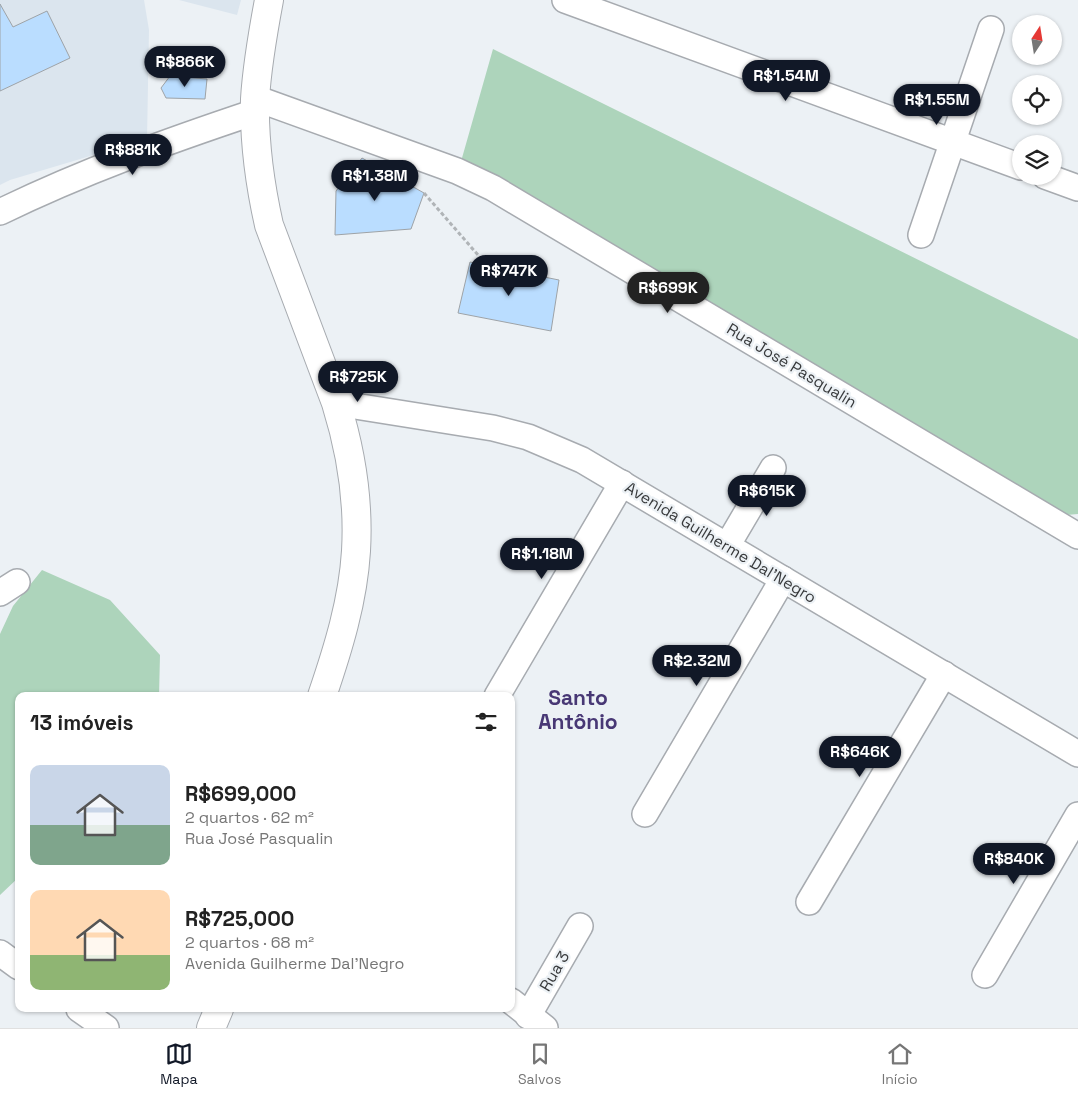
<!DOCTYPE html>
<html lang="pt">
<head>
<meta charset="utf-8">
<style>
	:root { --surface:#fff; --page:#f6f6f6; --text:#222; --muted:#767676; --line:#e0e0e0; --accent:#111827 }
	body { margin:0; font-family:"Space Grotesk",sans-serif; background:var(--page); color:var(--text); height:100vh; display:flex; flex-direction:column; font-size:19px; white-space:nowrap }
	* { box-sizing:border-box; margin:0 }
	p { font-size:16px; color:var(--muted) }
	.icon { flex:none; width:28px; height:28px; fill:none; stroke:currentColor; stroke-width:2; stroke-linecap:round; stroke-linejoin:round }
	.map { position:relative; flex:1; overflow:hidden }
	.side { position:absolute; left:15px; top:692px; width:500px; height:320px; display:flex; flex-direction:column; background:var(--surface); border-radius:10px; box-shadow:0 1px 4px #0004 }
	.side>* { flex:none }
	.needle { width:32px; rotate:12deg }
	.buttons { position:absolute; left:1012px; top:15px; display:grid; gap:10px }
	.buttons a { display:grid; place-items:center; width:50px; height:50px; border-radius:50%; background:var(--surface); box-shadow:0 1px 4px #0004; font-size:25px }
	.price { position:absolute; translate:-50% -42px; padding:0 11px; border-radius:18px; background:var(--accent); color:#fff; font-size:16px; line-height:32px; filter:drop-shadow(0 1px 2px #0008) }
	.price::after { content:''; position:absolute; left:50%; top:30px; width:15px; height:11px; margin-left:-8px; background:inherit; clip-path:polygon(0 0,100% 0,50% 100%) }
	.price.selected { background:#222; color:#fff }
	ul { padding:0; list-style:none }
	li { display:flex; align-items:center; gap:15px; height:125px; padding:0 15px }
	li span { display:grid; place-items:center; flex:none; width:140px; height:100px; border-radius:10px; color:#555 }
	li>.icon { margin-inline-start:auto }
	span .icon { width:60px; height:60px; fill:#fffc; stroke-width:1 }
	li b { font-size:21px }
	h2 { display:flex; justify-content:space-between; align-items:center; height:60px; padding:0 15px; font-size:21px }
	.tabs { display:flex; justify-content:space-around; align-items:center; height:70px; border-top:1px solid var(--line); background:var(--surface); font-size:14px; color:var(--muted) }
	.tabs a { display:grid; justify-items:center; gap:2px }
	.tabs .selected { color:var(--accent) }
	.map>svg:first-child { display:block }
</style>
</head>
<body>
<div class="map">
<svg width="1078" height="1028" viewBox="0 0 1078 1028">
	<rect width="100%" height="100%" fill="#ecf1f5"/>
	<g fill="#dbe5ee">
		<path d="M0,0H144L149,30L147,139L10,180L0,185Z"/>
		<path d="M179,0H241L237,15Z"/>
	</g>
	<g fill="#add4bb">
		<path d="M493,49L1078,339V514L1066,515L818,373L529,194L460,165Z"/>
		<path d="M42,570L110,600L160,655L159,696H19V877L0,895V634L13,606Z"/>
	</g>
	<g fill="#baddff" stroke="#9ea3a7">
		<path d="M0,4L13,27L47,11L70,58L0,91Z"/>
		<path d="M170,76L207,79L205,99L166,98L161,88Z"/>
		<path d="M362,158L424,193L411,229L335,235L336,191Z"/>
		<path d="M470,262L559,280L551,331L458,313Z"/>
	</g>
	<g fill="none" stroke-linecap="round" stroke-linejoin="round">
		<g stroke="#a7abb0" stroke-width="28">
			<g id="minor">
				<path d="M565,0L1021,167"/>
				<path d="M255,98L457,171L493,188L1078,536"/>
				<path d="M1045,176L1078,188"/>
				<path d="M0,212C82,172 168,141 255,112"/>
				<path d="M921,235L991,29"/>
				<path d="M336,403L493,428L528,437L582,460L1078,754"/>
				<path d="M727,546L773,468"/>
				<path d="M0,593L17,582"/>
				<path d="M497,696L622,483"/>
				<path d="M645,814L783,579"/>
				<path d="M809,902L944,674"/>
				<path d="M0,953L19,967"/>
				<path d="M985,975L1078,815"/>
				<path d="M511,1001L545,1028"/>
				<path d="M79,1009L106,1028"/>
				<path d="M528,1016L580,926"/>
			</g>
		</g>
		<g stroke="#a7abb0" stroke-width="30">
			<g id="tertiary">
				<path d="M269,0C263,32 257,66 255,99C254,141 260,185 269,225L336,403C351,451 359,500 356,551C353,601 338,649 322,696"/>
				<path d="M211,1028L219,1009"/>
			</g>
		</g>
		<path stroke="#b0b4b7" stroke-width="3" stroke-dasharray="4 2.5" stroke-linecap="butt" d="M424,193L485,263"/>
		<use href="#minor" stroke="#fff" stroke-width="25"/>
		<use href="#tertiary" stroke="#fff" stroke-width="28"/>
	</g>
	<g text-anchor="middle" stroke-width="4.5" stroke-linejoin="round" paint-order="stroke">
		<g font-size="16" fill="#383a3c" stroke="#ecf1f5">
			<text transform="translate(792 365) rotate(31)" y="6">Rua José Pasqualin</text>
			<text transform="translate(721 542) rotate(31)" y="6">Avenida Guilherme Dal'Negro</text>
			<text transform="translate(554 971) rotate(-60)" y="6">Rua 3</text>
		</g>
		<g font-size="21" font-weight="bold" fill="#483875" stroke="#ecf1f5">
			<text x="578" y="705">Santo<tspan x="578" dy="24">Antônio</tspan></text>
		</g>
	</g>
</svg>
<div class="buttons">
<a><svg class="needle" viewBox="-14 -14 28 28"><path d="M0-13l5 13h-10z" fill="#e53935"/><path d="M0 13l5-13h-10z" fill="#767676"/></svg></a>
<a><svg class="icon" aria-label="locate" viewBox="0 0 24 24"><circle cx="12" cy="12" r="6"/><path d="M12 2v4M12 18v4M2 12h4M18 12h4"/></svg></a>
<a><svg class="icon" aria-label="layers" viewBox="0 0 24 24"><path d="M12 4l9 5-9 5-9-5zM3 14l9 5 9-5"/></svg></a>
</div>
<b class="price" style="left:185px;top:88px">R$866K</b>
<b class="price" style="left:786px;top:102px">R$1.54M</b>
<b class="price" style="left:937px;top:126px">R$1.55M</b>
<b class="price" style="left:133px;top:176px">R$881K</b>
<b class="price" style="left:375px;top:202px">R$1.38M</b>
<b class="price" style="left:509px;top:297px">R$747K</b>
<b class="price selected" style="left:668px;top:314px">R$699K</b>
<b class="price" style="left:358px;top:403px">R$725K</b>
<b class="price" style="left:767px;top:517px">R$615K</b>
<b class="price" style="left:542px;top:580px">R$1.18M</b>
<b class="price" style="left:697px;top:687px">R$2.32M</b>
<b class="price" style="left:860px;top:778px">R$646K</b>
<b class="price" style="left:1014px;top:885px">R$840K</b>
<section class="side">
<h2>13 imóveis<svg class="icon" aria-label="filters" viewBox="0 0 24 24"><path d="M4 7h16M4 17h16"/><circle cx="9" cy="7" r="2"/><circle cx="15" cy="17" r="2"/></svg></h2>
<ul>
<li><span style="background:linear-gradient(#c9d6e8 60%,#7fa58c 0)"><svg class="icon" aria-label="home" viewBox="0 0 24 24"><path d="M3 11l9-7 9 7M6 9v11h12V9"/></svg></span><div><b>R$699,000</b><p>2 quartos · 62 m²</p><p>Rua José Pasqualin</p></div></li>
<li><span style="background:linear-gradient(#ffd9b3 65%,#8fb573 0)"><svg class="icon" aria-label="home" viewBox="0 0 24 24"><path d="M3 11l9-7 9 7M6 9v11h12V9"/></svg></span><div><b>R$725,000</b><p>2 quartos · 68 m²</p><p>Avenida Guilherme Dal'Negro</p></div></li>
</ul>
</section>
</div>
<nav class="tabs">
<a class="selected"><svg class="icon" aria-label="map" viewBox="0 0 24 24"><path d="M3 6l6-2 6 2 6-2v14l-6 2-6-2-6 2zM9 4v14M15 6v14"/></svg>Mapa</a>
<a><svg class="icon" aria-label="saved" viewBox="0 0 24 24"><path d="M7 4h10v16l-5-4-5 4z"/></svg>Salvos</a>
<a><svg class="icon" aria-label="home" viewBox="0 0 24 24"><path d="M3 11l9-7 9 7M6 9v11h12V9"/></svg>Início</a>
</nav>
</body>
</html>
